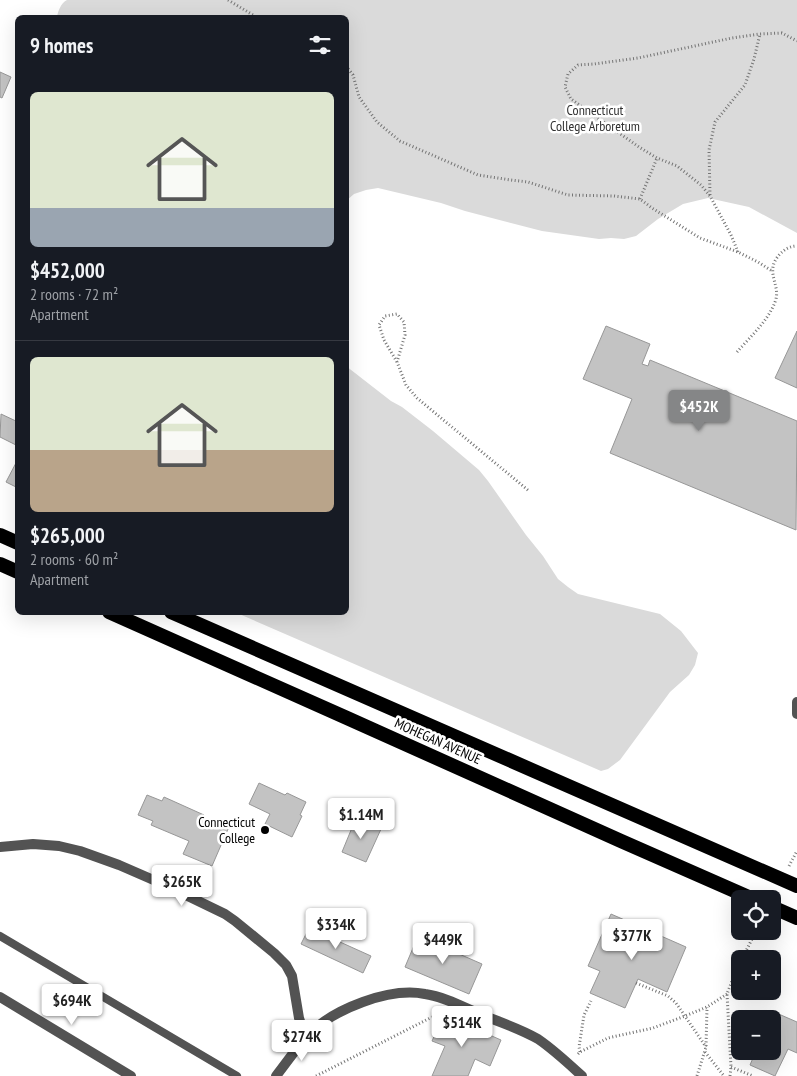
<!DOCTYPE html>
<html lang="en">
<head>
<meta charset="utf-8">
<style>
	:root { --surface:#171b24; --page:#20242c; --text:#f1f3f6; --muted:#9ea1a6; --line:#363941; --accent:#858687 }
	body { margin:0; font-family:"PT Sans Narrow",sans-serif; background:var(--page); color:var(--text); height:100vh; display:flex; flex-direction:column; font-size:19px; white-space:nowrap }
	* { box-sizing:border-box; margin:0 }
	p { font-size:16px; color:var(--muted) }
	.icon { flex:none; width:28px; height:28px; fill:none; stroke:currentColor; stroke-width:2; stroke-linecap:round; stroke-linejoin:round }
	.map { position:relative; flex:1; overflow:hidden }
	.details { position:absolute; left:15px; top:15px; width:334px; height:600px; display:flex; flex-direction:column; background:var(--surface); border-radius:8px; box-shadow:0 5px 20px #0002 }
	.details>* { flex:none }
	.controls { position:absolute; left:731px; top:890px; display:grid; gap:10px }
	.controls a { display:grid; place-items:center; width:50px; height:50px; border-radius:8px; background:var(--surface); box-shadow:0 5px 20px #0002; font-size:25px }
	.price { position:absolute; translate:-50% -42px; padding:0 11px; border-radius:5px; background:#fff; color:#222; font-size:16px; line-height:32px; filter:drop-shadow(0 1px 2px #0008) }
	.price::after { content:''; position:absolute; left:50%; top:30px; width:15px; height:11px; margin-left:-8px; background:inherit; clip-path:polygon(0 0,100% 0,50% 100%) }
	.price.selected { background:var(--accent); color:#fff }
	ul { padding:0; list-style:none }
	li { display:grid; align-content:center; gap:10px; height:265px; padding:0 15px }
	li+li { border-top:1px solid var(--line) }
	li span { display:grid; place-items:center; height:155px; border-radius:8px; color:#555 }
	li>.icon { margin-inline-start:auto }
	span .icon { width:90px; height:90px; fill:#fffc; stroke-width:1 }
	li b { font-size:21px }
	h2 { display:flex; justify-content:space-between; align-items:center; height:60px; padding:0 15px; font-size:21px }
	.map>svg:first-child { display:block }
</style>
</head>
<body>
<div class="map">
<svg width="797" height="1076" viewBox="0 0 797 1076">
	<rect width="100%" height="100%" fill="#fff"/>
	<g fill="#dadada">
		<path d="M67,0H797V233L749,207L708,198L683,204L658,219L636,236L624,239L611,238L599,239L542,231L465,211L441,203L378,188L366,190L354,194L346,201V18L57,17C58,11 61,3 67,0Z"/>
		<path d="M346,366L391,401L402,407L433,431L479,470L488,481L526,535L543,556L558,579L568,587L578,594L660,614L681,631L698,653L695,665L689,675L670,692L620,760L608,769L601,771L237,613L346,612Z"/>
	</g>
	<g fill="#c3c3c3" stroke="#979797">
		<path d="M0,72L11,77L2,98L0,97Z"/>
		<path d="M606,326L650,344L642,364L648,366L650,360L797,421L796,530L610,453L632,399L583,379Z"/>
		<path d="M797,331V388L775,378Z"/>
		<path d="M1,414L18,422V446L0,437Z"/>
		<path d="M17,461H18V488L6,482Z"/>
		<path d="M259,783L285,795L287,793L306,802L300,815L302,816L292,837L265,824L270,814L249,804Z"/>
		<path d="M147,795L162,801L164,797L204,815L203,818L228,829L212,866L183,854L189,841L151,825L153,821L138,815Z"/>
		<path d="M356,818L381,829L366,862L342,852Z"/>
		<path d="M611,914L686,947L667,992L638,979L625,1008L590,993L600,971L588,966Z"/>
		<path d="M309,928L371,956L363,973L301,944Z"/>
		<path d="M418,936L482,964L469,994L405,967Z"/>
		<path d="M774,1012L797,1022V1053L788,1049L775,1076L750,1065L756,1051H772V1019H771Z"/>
		<path d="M444,1015L501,1040L490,1066L475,1059L468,1076H432L445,1046L432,1041Z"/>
	</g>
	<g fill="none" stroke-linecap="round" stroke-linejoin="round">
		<g stroke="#757575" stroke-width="3" stroke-dasharray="1 2.5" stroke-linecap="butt">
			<path d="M228,0L258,18"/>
			<path d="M346,66L353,75L359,97L377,122L400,141L478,175L511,180L528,182L568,195L614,196L640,199L652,208L700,238L738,252L758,262L772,271"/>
			<path d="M710,195L709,150L715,122L745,85L754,59L760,34"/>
			<path d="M640,199L657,158"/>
			<path d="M738,252L731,235L710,196L701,185L677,166L657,158L639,147L571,99L565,87L568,74L578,65L594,64L638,58L732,38L760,34L782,33L797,41"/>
			<path d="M737,352C750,337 768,321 775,302C782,285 763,272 780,254C785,249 790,246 797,246"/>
			<path d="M397,362L384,340L379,325L385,316L397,314L404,322L405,335L397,362L406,385L417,398L529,491"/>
			<path d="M789,866L797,851"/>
			<path d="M742,959L756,931"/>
			<path d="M636,983L668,996L676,1003L706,1047"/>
			<path d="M580,1052L579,1047L584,1015L591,1001"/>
			<path d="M705,1052L724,1076"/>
			<path d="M578,1054L580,1052L608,1038L653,1028L685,1016L707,1007L727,994"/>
			<path d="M731,1067L753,1076"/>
			<path d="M316,1076L440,1013"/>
			<path d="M697,1076L706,1047L707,1007"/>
			<path d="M730,1076L731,1067L727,994L734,976L740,963"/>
		</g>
		<path stroke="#535353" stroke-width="8" d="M0,936L237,1076"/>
		<g stroke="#535353" stroke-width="10">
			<path d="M797,702V714"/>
			<path d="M0,847L33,844L59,846L80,851L119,865L165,885L225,914L235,921L274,953L286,965L292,976L299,1018L301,1024L310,1033"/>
			<path d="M0,997L131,1076"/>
			<path d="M276,1076C287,1062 297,1047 309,1034C334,1009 389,987 425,994C445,997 463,1007 482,1015C500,1022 521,1029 538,1039C554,1050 568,1063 582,1076"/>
		</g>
		<g stroke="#000" stroke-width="14">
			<path d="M0,535L18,543"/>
			<path d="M0,564L18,572"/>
			<path d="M109,612L347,718L621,841L753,899"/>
			<path d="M171,612L797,886"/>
			<path d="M772,907L797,918"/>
		</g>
	</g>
	<circle fill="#000" stroke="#fff" stroke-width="2" cx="265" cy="830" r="5"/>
	<g text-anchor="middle" stroke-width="5" stroke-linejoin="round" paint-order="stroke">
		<g font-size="14" fill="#313131" stroke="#fff">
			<text x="595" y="115">Connecticut<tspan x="595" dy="16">College Arboretum</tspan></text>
		</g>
		<g font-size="14" fill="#000" stroke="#fff">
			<text transform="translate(438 741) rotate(24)" y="5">MOHEGAN AVENUE</text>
		</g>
		<g font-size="14" fill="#000" stroke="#fff" text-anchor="end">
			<text x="255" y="827">Connecticut<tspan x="255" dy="16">College</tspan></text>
		</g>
	</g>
</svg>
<div class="controls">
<a><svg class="icon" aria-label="locate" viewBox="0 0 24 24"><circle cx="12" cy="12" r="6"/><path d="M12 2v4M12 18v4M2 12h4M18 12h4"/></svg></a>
<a>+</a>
<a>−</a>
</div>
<b class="price selected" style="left:699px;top:432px">$452K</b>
<b class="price" style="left:361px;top:840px">$1.14M</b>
<b class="price" style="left:182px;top:907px">$265K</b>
<b class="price" style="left:336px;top:950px">$334K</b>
<b class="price" style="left:632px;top:961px">$377K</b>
<b class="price" style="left:443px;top:965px">$449K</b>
<b class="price" style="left:72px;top:1026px">$694K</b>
<b class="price" style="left:462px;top:1048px">$514K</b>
<b class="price" style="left:302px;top:1062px">$274K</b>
<section class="details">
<h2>9 homes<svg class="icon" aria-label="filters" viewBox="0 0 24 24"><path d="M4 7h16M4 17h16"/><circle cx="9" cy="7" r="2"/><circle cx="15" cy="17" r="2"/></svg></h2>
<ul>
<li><span style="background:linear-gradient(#dfe7d0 75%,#9aa5b1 0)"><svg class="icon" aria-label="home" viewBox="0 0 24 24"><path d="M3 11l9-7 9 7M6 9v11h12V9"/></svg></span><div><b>$452,000</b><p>2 rooms · 72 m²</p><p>Apartment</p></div></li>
<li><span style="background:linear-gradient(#dfe7d0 60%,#b9a48a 0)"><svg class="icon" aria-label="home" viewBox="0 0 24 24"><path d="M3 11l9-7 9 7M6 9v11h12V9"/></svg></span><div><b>$265,000</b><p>2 rooms · 60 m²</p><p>Apartment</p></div></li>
</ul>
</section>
</div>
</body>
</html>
